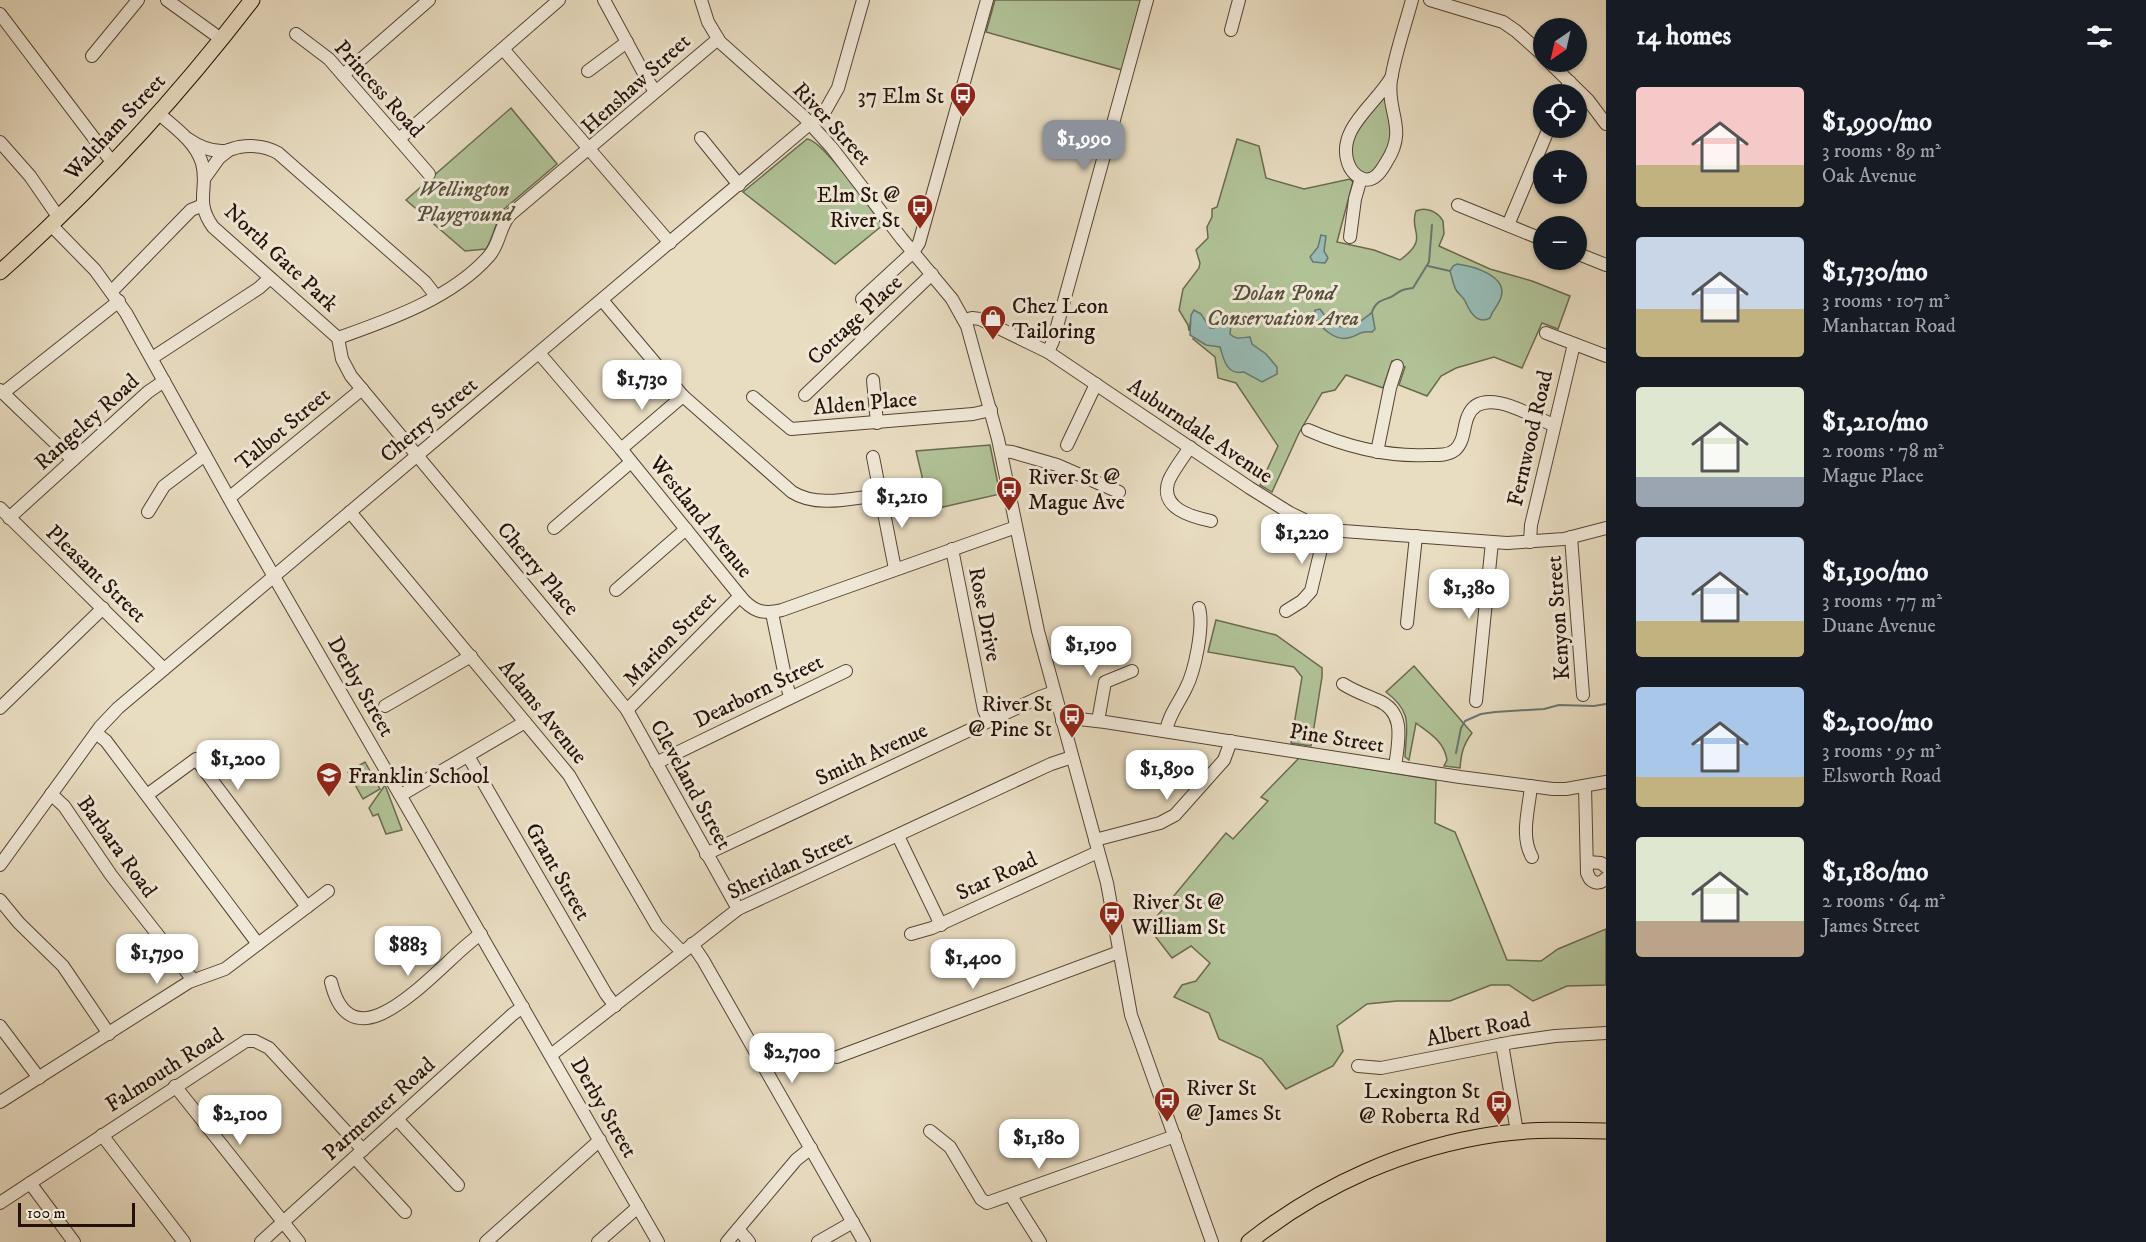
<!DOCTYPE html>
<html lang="en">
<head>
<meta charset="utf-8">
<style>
	:root { --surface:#171b24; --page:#242831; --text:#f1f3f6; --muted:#9ea1a6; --accent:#8c9099 }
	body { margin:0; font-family:"IM FELL DW Pica",serif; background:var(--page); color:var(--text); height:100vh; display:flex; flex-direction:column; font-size:22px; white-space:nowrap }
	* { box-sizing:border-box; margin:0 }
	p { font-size:20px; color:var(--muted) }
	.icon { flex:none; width:33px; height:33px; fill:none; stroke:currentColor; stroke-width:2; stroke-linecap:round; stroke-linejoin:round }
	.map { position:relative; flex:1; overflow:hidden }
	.drawer { display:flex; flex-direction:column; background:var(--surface); width:540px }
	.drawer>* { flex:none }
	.needle { width:39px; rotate:214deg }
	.controls { position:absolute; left:1533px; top:18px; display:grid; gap:12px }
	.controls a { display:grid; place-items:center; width:54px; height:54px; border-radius:50%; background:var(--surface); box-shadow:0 2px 4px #0004; font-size:30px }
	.scale { position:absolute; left:18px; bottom:15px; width:117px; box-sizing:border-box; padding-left:6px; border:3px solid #241208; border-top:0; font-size:16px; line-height:21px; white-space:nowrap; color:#241208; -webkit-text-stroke:4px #f0e8d7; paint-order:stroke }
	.price { position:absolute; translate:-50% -51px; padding:0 14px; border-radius:12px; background:#fff; color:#222; font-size:20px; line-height:39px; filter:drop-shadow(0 2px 3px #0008) }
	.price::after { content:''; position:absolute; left:50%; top:36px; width:18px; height:14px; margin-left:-9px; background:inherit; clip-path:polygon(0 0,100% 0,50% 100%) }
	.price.on { background:var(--accent); color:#fff }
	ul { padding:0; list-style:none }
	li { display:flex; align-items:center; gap:18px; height:150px; padding:0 30px }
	li span { display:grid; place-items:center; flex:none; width:168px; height:120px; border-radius:6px; color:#555 }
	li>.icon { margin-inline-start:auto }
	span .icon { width:72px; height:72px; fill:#fffc; stroke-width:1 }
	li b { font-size:26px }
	h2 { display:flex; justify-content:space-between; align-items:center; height:72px; padding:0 30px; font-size:26px }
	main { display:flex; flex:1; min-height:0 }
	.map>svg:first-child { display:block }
</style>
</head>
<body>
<main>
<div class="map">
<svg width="1606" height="1242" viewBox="0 0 1606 1242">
	<rect width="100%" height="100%" fill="#e8dcc1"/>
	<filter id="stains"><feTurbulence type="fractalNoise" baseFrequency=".00333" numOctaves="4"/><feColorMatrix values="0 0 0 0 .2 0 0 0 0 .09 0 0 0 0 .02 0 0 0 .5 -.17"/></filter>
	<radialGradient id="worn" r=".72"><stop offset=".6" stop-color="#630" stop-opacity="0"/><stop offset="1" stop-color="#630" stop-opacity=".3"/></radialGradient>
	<g fill="#b1c297" stroke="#6a6a50" stroke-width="1.5">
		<path d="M995,0H1141L1122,70L986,32Z"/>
		<path d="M1387,90L1392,139L1377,170L1366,175L1356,169L1351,154L1353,137Z"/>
		<path d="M511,108L557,164L503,210C495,222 494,237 486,249L465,251L406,200Z"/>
		<path d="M807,139C823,140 871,210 883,225L835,264L743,192Z"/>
		<path d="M1237,139L1259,146L1266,178L1304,189L1350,179L1353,182L1337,242L1374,250L1400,260C1431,237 1408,232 1416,211C1426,206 1438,212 1443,221L1444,234L1439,246L1490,269L1532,281L1570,296L1558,329L1542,323L1522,368L1494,357L1456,368L1441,376L1427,396L1399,385L1405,367L1392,361L1383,388L1346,375L1335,390L1322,393L1299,433L1272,492L1260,485L1278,446L1236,383L1218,378L1215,357L1193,339L1200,314L1191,319L1189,331L1188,325L1179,310L1183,289L1199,268L1200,263L1196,250L1208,238L1207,227L1212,217V209L1217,207Z"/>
		<path d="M990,445L1000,494L930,510L916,451Z"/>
		<path d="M1216,620L1276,635L1322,668V677L1311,746L1291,743L1302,677L1294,667L1208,652Z"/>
		<path d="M1414,666L1472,733C1463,745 1461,754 1460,768L1444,766L1447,760C1444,741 1430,734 1416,723L1409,760L1405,757C1406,727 1414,713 1386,692Z"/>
		<path d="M1299,758L1436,780L1435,823L1455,832L1507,960L1541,961L1558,949L1606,929V985L1567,986L1533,1001L1509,985H1491L1450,1001H1397L1367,1004L1337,1026L1343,1051L1333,1066L1286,1089L1262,1059L1219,1039L1209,1013L1174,997L1182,985L1196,981L1210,963L1191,946L1172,958L1148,927L1226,833L1233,839L1268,801L1261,797Z"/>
		<path d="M365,762L380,789L363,799L348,772Z"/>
		<path d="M385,785L402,830L386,834L378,814L373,816L369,808Z"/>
	</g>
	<g fill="#97bbb4" stroke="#69776f" stroke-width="1.5">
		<path d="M1321,235L1326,236L1324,251L1328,258L1325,263L1313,262L1310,257L1318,247Z"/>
		<path d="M1457,264C1473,266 1508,276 1501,297C1499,305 1493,309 1490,318C1477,325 1470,312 1465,301C1463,297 1459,294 1456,290C1453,284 1452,277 1450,271L1453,266Z"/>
		<path d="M1320,309C1331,326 1344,333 1361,321C1365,317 1369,316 1372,312L1375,329L1372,332C1356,331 1360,336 1348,338C1335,341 1322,328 1315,319V310Z"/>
		<path d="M1194,310L1201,314L1210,328H1214L1223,320L1231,325L1230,334C1237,341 1242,337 1250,337L1252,344L1266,354L1277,367V374L1262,382L1244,372C1227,375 1224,361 1220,347L1206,345L1190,335L1191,315Z"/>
	</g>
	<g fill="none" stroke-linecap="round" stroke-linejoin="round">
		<g stroke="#69776f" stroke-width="2">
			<path d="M1428,266L1450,271"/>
			<path d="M1372,312C1376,301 1381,301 1391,297C1402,291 1398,290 1413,288L1429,262L1432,225"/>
			<path d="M1456,753L1461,728L1465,721L1481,714L1495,712L1544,709L1559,705L1594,706L1606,704"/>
		</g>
		<g stroke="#554436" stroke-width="14">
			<g id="minor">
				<path d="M167,0L221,39"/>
				<path d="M604,0L648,81L655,91"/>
				<path d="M701,0L708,22L720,42L804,117L832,148L902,239L952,299L967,326L998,439L1038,631L1107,883L1131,1015L1212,1242"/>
				<path d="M1430,0L1503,22L1516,31L1544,56"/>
				<path d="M0,14L112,162"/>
				<path d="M1231,30L1239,0"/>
				<path d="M296,34L329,59L429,174"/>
				<path d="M503,49L670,243"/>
				<path d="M92,56L138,0"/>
				<path d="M1549,62L1588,100L1606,124"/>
				<path d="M588,71L627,42"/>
				<path d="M343,75L429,0"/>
				<path d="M1392,76C1378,103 1336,128 1348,163C1350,169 1354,174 1359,177C1365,181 1371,180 1376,176C1381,172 1384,166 1387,161C1408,128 1386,112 1391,80C1395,54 1405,26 1412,0"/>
				<path d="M1563,94L1570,82"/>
				<path d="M158,113C174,127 195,141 202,163C209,188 194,201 213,227L338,338"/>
				<path d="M701,138L739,185"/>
				<path d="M188,139C198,146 211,152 225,151C230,150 234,148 239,147C252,145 266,146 278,153L425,282L436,296"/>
				<path d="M399,139L559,0"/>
				<path d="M0,142L30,176L59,218"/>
				<path d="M204,179L219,158L229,150"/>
				<path d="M1458,205L1544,240"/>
				<path d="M51,225L95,270L126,313L235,509L658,1242"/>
				<path d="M1508,225L1549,128"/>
				<path d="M1350,237L1355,199L1361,178"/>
				<path d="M1576,253L1606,265"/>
				<path d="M112,291L191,210L203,205"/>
				<path d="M862,299L913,252L919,243L987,0"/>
				<path d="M602,300L683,396L792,492C817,508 852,498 880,495"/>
				<path d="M965,320L972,318L980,319L1048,352L1250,488L1290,513L1315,525L1343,531L1507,543L1564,539L1606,528"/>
				<path d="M1546,333L1606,356"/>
				<path d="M338,338L342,359L351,376L588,661L627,710L738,909"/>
				<path d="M338,338C389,320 452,298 489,256C500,244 499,227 510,215L718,39"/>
				<path d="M1048,352L1053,341L1147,0"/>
				<path d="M539,353L621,449L740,596C752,611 763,615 782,610L1016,527"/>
				<path d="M152,358L259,288L270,278"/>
				<path d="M873,380L877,423"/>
				<path d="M0,390L73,460"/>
				<path d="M3,393L119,301"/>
				<path d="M805,395L932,274"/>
				<path d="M753,397L791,429L973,414L991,410"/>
				<path d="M1308,430C1347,447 1386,457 1428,455C1437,455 1447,456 1455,450C1465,441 1463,427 1468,416C1481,384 1532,416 1553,425"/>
				<path d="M1067,445L1096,384"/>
				<path d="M1190,447C1183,458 1174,469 1169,480C1158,508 1192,517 1211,521"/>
				<path d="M621,449L683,396"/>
				<path d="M1001,451L1012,452L1057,465L1119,492"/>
				<path d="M1377,452L1390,388L1397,366"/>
				<path d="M873,457L895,569"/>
				<path d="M229,498L362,389"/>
				<path d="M0,508L164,669"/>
				<path d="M148,512L164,486L205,455"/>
				<path d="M350,512L569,775L657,926L682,952"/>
				<path d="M9,518L148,392L164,381"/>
				<path d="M554,528L631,462"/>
				<path d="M1571,537L1583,695"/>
				<path d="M1530,542L1531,525L1574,344"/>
				<path d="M952,549L984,710L989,721"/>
				<path d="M616,590L686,529"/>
				<path d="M1286,611L1302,601L1311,591L1326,528"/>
				<path d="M772,613L787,686L790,696"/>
				<path d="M1407,623L1416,536"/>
				<path d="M1343,684C1354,691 1365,695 1377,700C1407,712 1398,742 1395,767"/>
				<path d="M1476,701L1492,542"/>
				<path d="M385,706L471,656"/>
				<path d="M0,708L103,608"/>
				<path d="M627,710L740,596"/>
				<path d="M1062,721L1079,719L1105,722L1460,777L1553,789H1566L1606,782"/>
				<path d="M1098,721L1105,682L1132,671"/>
				<path d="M1166,731C1169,714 1179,703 1186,688C1195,671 1204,626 1199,608"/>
				<path d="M96,733L106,741L258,944"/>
				<path d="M468,756L606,994L615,1006"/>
				<path d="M656,763L846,671"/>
				<path d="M1531,786C1529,809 1520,836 1532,857"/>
				<path d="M1585,786L1587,873L1590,879C1595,884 1601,884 1606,878"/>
				<path d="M51,794L64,806L111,875L193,980"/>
				<path d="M147,795L196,759L307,907"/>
				<path d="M401,795L525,722"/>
				<path d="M898,836L941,925"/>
				<path d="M1095,840L1160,823L1175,815L1224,760L1231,741"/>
				<path d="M706,854L1040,697L1054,692"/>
				<path d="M1587,862L1601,863L1606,867"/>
				<path d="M0,865L100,727L118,708L825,111L838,88L863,0"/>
				<path d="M0,900L19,923L63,966L109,1034"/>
				<path d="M911,934L932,928L1098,852"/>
				<path d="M692,944L703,960L864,1242"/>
				<path d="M331,982C354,1078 446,955 481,934"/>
				<path d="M0,1026L39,1078"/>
				<path d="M1502,1044L1517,1132"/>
				<path d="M551,1055L738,909L1051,764L1072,757"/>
				<path d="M837,1057L1119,952"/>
				<path d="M1358,1066L1381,1068L1513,1042L1555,1036L1606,1033"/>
				<path d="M175,1086L299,1242"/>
				<path d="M0,1102L189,982L225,969L328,891"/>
				<path d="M397,1119L458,1185"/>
				<path d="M930,1131L950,1147L981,1199L987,1203L1175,1136"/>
				<path d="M102,1135L184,1242"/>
				<path d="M355,1158L405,1212"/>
				<path d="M30,1183L74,1242"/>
				<path d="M1011,1196L1040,1242"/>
				<path d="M0,1203L246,1041H255L269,1048L363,1150"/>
				<path d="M738,1229L749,1242"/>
				<path d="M261,1242L513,1014L523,1007"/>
				<path d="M486,1242L600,1140"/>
				<path d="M598,1242L638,1207"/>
				<path d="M727,1242L796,1160L811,1148"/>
				<path d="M818,1242L853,1222"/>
			</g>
		</g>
		<g stroke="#241208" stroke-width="17">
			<g id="major">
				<path d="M0,272C92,190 177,98 252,0"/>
				<path d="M1249,1242C1321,1185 1406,1147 1497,1134C1533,1129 1570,1130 1606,1131"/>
			</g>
		</g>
		<use href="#minor" stroke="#f0e8d7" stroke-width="12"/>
		<use href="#major" stroke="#e8dcc1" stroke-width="15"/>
	</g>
	<defs>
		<g id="bus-pin" transform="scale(1.35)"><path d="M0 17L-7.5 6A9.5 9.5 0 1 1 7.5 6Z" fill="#8f2418" stroke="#f0e8d7"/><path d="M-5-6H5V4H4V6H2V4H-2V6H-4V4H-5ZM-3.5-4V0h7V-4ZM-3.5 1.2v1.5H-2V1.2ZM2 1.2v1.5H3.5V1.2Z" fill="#fff"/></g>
		<g id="shop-pin" transform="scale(1.35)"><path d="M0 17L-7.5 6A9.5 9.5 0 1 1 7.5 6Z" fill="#8f2418" stroke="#f0e8d7"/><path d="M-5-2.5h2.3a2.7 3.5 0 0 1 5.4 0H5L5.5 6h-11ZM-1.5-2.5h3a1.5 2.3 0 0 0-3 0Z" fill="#fff"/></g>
		<g id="school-pin" transform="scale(1.35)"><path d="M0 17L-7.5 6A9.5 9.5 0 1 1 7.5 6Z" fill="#8f2418" stroke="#f0e8d7"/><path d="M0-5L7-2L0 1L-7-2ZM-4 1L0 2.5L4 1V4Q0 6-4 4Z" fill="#fff"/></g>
	</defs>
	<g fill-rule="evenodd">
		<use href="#bus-pin" x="963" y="95"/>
		<use href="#bus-pin" x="920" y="207"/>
		<use href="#shop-pin" x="993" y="318"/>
		<use href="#bus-pin" x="1009" y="489"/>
		<use href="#bus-pin" x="1072" y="716"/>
		<use href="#school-pin" x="329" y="775"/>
		<use href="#bus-pin" x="1112" y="914"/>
		<use href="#bus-pin" x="1167" y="1100"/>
		<use href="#bus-pin" x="1499" y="1103"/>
	</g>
	<g text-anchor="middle" stroke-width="6" stroke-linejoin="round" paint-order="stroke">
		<g font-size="22" fill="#241208" stroke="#f0e8d7">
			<text transform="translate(635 83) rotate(-42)" y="8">Henshaw Street</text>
			<text transform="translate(380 88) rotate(48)" y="8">Princess Road</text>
			<text transform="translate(833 123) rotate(47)" y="8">River Street</text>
			<text transform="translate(114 126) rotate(-47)" y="8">Waltham Street</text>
			<text transform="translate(282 257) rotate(43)" y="8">North Gate Park</text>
			<text transform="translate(854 319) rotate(-43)" y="8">Cottage Place</text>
			<text transform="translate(865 402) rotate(-5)" y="8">Alden Place</text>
			<text transform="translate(428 419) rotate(-40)" y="8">Cherry Street</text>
			<text transform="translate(86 421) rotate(-42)" y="8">Rangeley Road</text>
			<text transform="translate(282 428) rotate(-40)" y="8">Talbot Street</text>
			<text transform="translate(1201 430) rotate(34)" y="8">Auburndale Avenue</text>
			<text transform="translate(1529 438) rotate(-77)" y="8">Fernwood Road</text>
			<text transform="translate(702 516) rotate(51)" y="8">Westland Avenue</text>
			<text transform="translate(539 568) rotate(50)" y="8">Cherry Place</text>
			<text transform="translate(97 573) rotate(44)" y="8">Pleasant Street</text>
			<text transform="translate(986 614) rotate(79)" y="8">Rose Drive</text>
			<text transform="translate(1557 618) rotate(-94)" y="8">Kenyon Street</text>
			<text transform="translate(669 638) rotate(-46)" y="8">Marion Street</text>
			<text transform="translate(362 686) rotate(60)" y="8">Derby Street</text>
			<text transform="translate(758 690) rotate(-26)" y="8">Dearborn Street</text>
			<text transform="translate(544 711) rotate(51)" y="8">Adams Avenue</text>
			<text transform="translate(1337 737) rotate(9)" y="8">Pine Street</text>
			<text transform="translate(871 753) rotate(-25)" y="8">Smith Avenue</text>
			<text transform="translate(692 784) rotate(61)" y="8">Cleveland Street</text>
			<text transform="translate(118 846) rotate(54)" y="8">Barbara Road</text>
			<text transform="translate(789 864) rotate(-25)" y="8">Sheridan Street</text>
			<text transform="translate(559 871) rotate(60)" y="8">Grant Street</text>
			<text transform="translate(996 875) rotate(-25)" y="8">Star Road</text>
			<text transform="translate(1478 1028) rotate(-11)" y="8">Albert Road</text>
			<text transform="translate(164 1069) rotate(-33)" y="8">Falmouth Road</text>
			<text transform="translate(605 1107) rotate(60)" y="8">Derby Street</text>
			<text transform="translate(378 1108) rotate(-42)" y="8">Parmenter Road</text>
		</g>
		<g font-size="22" fill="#241208" stroke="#f0e8d7" text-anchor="start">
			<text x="944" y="103" text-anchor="end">37 Elm St</text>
			<text x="900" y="202" text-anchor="end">Elm St @<tspan x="900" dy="25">River St</tspan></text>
			<text x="1012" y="313">Chez Leon<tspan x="1012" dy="25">Tailoring</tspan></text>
			<text x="1028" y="484">River St @<tspan x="1028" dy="25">Mague Ave</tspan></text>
			<text x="1052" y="711" text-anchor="end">River St<tspan x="1052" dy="25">@ Pine St</tspan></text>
			<text x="348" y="783">Franklin School</text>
			<text x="1132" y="909">River St @<tspan x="1132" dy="25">William St</tspan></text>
			<text x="1186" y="1095">River St<tspan x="1186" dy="25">@ James St</tspan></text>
			<text x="1480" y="1098" text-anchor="end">Lexington St<tspan x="1480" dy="25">@ Roberta Rd</tspan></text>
		</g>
		<g font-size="22" font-style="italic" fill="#55503a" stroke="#f0e8d7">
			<text x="464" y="196">Wellington<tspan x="464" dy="25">Playground</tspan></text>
			<text x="1283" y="300">Dolan Pond<tspan x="1283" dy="25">Conservation Area</tspan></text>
		</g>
	</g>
	<rect width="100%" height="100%" filter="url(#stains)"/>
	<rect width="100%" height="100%" fill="url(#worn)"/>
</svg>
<div class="controls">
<a><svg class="needle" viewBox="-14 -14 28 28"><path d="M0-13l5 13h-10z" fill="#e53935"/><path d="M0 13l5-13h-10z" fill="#9ea1a6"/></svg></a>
<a><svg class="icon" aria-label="locate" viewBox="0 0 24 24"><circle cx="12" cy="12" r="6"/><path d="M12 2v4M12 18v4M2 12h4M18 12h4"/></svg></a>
<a>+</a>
<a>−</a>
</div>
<div class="scale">100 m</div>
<b class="price on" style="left:1084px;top:171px">$1,990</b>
<b class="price" style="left:642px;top:411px">$1,730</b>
<b class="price" style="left:902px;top:529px">$1,210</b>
<b class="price" style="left:1302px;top:565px">$1,220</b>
<b class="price" style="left:1469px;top:620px">$1,380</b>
<b class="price" style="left:1091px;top:677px">$1,190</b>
<b class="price" style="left:238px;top:791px">$1,200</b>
<b class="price" style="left:1167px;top:801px">$1,890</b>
<b class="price" style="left:408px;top:977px">$883</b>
<b class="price" style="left:157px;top:985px">$1,790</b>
<b class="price" style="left:973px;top:990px">$1,400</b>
<b class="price" style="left:792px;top:1084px">$2,700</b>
<b class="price" style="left:240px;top:1146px">$2,100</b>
<b class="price" style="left:1039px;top:1170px">$1,180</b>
</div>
<section class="drawer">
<h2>14 homes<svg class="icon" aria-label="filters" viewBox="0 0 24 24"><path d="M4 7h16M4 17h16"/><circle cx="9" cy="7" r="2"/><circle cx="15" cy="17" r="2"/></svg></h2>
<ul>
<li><span style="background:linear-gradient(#f6c9c9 65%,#c2b280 0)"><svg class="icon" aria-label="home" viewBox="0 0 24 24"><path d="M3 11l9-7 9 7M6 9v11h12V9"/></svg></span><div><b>$1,990/mo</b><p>3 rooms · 89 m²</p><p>Oak Avenue</p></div></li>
<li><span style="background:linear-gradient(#c9d6e8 60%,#c2b280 0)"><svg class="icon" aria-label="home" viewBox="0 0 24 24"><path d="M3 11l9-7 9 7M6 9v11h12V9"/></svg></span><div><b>$1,730/mo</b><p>3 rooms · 107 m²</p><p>Manhattan Road</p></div></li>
<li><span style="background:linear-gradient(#dfe7d0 75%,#9aa5b1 0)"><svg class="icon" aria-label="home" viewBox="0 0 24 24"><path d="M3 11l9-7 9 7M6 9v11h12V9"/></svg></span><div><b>$1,210/mo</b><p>2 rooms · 78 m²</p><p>Mague Place</p></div></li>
<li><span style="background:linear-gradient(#c9d6e8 70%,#c2b280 0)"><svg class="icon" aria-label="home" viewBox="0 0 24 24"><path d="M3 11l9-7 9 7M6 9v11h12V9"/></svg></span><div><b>$1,190/mo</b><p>3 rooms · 77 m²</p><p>Duane Avenue</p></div></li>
<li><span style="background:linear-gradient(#a9c7e8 75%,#c2b280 0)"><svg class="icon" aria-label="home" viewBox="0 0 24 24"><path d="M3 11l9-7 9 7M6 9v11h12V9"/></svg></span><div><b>$2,100/mo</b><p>3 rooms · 95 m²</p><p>Elsworth Road</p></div></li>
<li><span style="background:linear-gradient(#dfe7d0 70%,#b9a48a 0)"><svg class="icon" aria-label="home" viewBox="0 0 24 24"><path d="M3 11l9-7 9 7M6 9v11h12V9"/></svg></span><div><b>$1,180/mo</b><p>2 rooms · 64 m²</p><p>James Street</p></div></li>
</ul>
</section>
</main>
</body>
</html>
